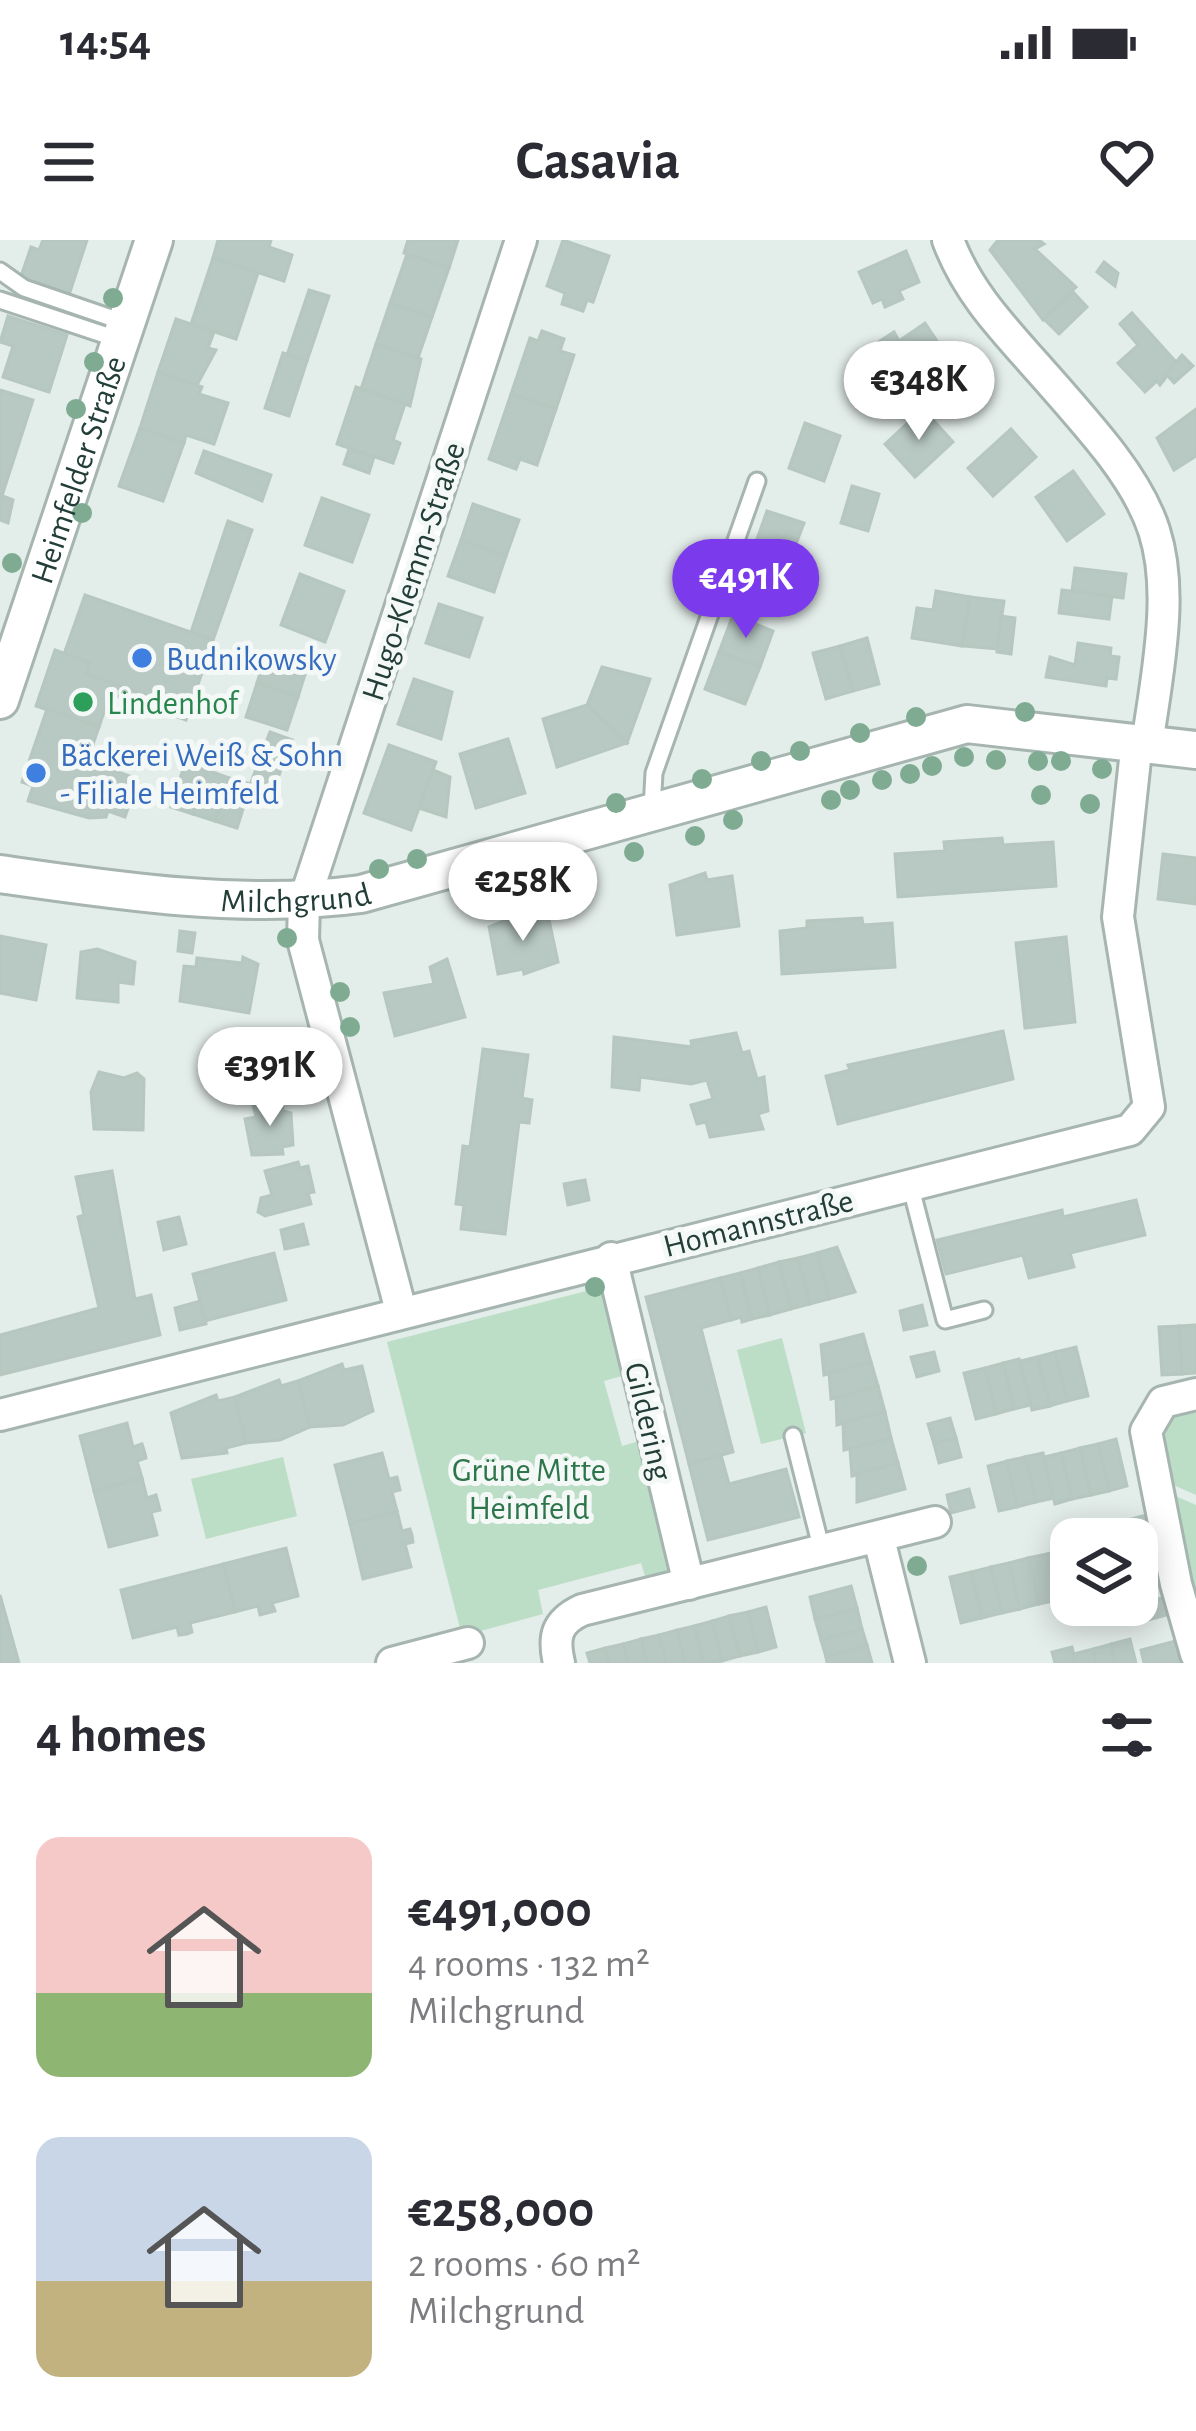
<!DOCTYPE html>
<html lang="en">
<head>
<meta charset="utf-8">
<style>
	:root { --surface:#fff; --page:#f7f7f7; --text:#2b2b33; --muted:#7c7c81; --accent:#7c3aed }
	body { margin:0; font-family:"Alegreya Sans",sans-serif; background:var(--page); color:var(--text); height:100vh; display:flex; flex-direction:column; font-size:45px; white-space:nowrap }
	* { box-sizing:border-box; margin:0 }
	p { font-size:39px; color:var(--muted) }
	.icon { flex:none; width:66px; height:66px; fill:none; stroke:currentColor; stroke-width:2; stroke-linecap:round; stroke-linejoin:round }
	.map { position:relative; height:1423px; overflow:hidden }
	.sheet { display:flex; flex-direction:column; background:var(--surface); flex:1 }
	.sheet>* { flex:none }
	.buttons { position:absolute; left:1050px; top:1278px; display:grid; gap:24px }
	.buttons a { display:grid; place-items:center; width:108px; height:108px; border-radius:24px; background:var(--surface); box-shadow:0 6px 30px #0003; font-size:60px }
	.price { position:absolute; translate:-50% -102px; padding:0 27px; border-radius:42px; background:#fff; color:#222; font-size:39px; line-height:78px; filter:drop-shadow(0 3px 6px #0008) }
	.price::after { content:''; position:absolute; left:50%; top:72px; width:36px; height:27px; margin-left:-18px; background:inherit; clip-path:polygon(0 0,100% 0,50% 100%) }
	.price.current { background:var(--accent); color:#fff }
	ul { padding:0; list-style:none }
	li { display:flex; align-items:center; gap:36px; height:300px; padding:0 36px }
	li span { display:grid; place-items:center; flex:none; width:336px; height:240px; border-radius:24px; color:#555 }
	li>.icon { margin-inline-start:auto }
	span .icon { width:144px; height:144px; fill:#fffc; stroke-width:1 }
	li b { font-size:51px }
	h2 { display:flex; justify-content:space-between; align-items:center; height:144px; padding:0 36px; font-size:51px }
	.status { display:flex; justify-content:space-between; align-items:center; height:84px; padding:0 60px; background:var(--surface); direction:ltr }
	.status svg { height:33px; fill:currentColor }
	header { display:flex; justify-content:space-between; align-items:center; height:156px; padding:0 36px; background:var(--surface); font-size:54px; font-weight:700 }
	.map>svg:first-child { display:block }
</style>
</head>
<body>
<div class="status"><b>14:54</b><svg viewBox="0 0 49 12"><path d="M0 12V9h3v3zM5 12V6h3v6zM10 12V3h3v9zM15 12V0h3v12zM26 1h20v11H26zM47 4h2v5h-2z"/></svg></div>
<header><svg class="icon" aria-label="menu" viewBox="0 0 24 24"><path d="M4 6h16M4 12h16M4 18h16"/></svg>Casavia<svg class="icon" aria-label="heart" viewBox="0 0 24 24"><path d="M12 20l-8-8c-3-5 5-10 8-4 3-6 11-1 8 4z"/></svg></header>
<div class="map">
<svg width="1196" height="1423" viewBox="0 0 1196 1423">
	<rect width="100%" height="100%" fill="#e3ede9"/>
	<g fill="#bcdec6">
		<path d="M606,1046L629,1134L604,1141L622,1206L646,1199L682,1337L648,1346L641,1323L538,1350L543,1374L462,1396L387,1102Z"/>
		<path d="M782,1098L806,1193L761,1204L737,1110Z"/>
		<path d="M1196,1164V1255L1160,1239L1162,1178Z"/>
		<path d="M283,1217L297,1276L206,1299L191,1239Z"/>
		<path d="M1162,1250L1196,1265V1381Z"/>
	</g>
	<g fill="#b8c8c2" stroke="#b6c7c0" stroke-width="3">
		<path d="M43,0H87L69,55L20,39L31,7L39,10Z"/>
		<path d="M218,0H271L269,7L292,15L284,41L213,18Z"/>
		<path d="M408,0H458L449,28L404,13Z"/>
		<path d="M563,0L609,16L593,62L587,60L583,71L562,64L565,53L547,46Z"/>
		<path d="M998,0H1039L1044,4L1035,9L1076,47L1043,80L990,10Z"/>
		<path d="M906,11L919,42L899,51L903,59L885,67L882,59L873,63L859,32Z"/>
		<path d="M407,14L449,28L432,77L390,63Z"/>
		<path d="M213,18L258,33L236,99L191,84Z"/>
		<path d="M1104,22L1118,33L1115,46L1097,32Z"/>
		<path d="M309,50L329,56L307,121L287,115Z"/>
		<path d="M1073,52L1087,67L1059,94L1044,79Z"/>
		<path d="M390,63L432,77L418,118L376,104Z"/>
		<path d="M1132,73L1177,123L1160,145L1157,141L1145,152L1118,123L1138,105L1120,84Z"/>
		<path d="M8,76L67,95L49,152L3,137L13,106L0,102Z"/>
		<path d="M176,79L214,92L208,108L216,110L197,145L158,132Z"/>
		<path d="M925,83L947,116L901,146L874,105L894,92L899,101Z"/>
		<path d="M542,91L564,99L560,111L574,115L556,169L511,154L530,98L538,101Z"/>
		<path d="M376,104L421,119L410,166L361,149Z"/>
		<path d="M283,113L307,121L289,176L265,168Z"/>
		<path d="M1182,115L1193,126L1174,143L1166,134Z"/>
		<path d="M158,132L202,147L199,154L228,163L214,204L186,195L184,203L140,188Z"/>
		<path d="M356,147L405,164L393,200L400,203L393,223L337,204Z"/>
		<path d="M0,150L33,160L2,256L0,255Z"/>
		<path d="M511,154L556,169L537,225L520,219L516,229L489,219Z"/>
		<path d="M923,169L953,202L915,237L885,204Z"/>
		<path d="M1196,169V216L1174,230L1157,198Z"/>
		<path d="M805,183L840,196L824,241L789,228Z"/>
		<path d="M140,188L184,203L163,261L119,246Z"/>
		<path d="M1011,189L1036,217L993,256L968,228Z"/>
		<path d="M349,209L374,217L369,233L344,224Z"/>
		<path d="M204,211L271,235L262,261L196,233Z"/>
		<path d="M1073,231L1104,274L1067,301L1036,257Z"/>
		<path d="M852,246L879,254L868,291L841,283Z"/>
		<path d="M0,255L13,260L8,283L0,280Z"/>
		<path d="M322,258L369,275L352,322L305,305Z"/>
		<path d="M473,264L519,280L506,316L461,300Z"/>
		<path d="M767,271L804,283L793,312L757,299Z"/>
		<path d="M228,281L252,290L213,400L191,392Z"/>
		<path d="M757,299L793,312L783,341L747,328Z"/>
		<path d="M461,300L506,316L494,352L448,336Z"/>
		<path d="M1075,328L1126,334L1123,358L1072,351Z"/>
		<path d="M300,334L344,351L325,402L281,385Z"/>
		<path d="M1062,350L1112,356L1109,379L1059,373Z"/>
		<path d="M936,351L970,357L962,406L912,398L917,368L933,370Z"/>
		<path d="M85,355L213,400L186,480L135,462L138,452L86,434L90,423L64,414Z"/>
		<path d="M970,357L1004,361L997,409L962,406Z"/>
		<path d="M439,364L482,378L469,417L426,403Z"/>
		<path d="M733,375L773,391L760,427L719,412Z"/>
		<path d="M1001,376L1015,378L1011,414L997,412Z"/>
		<path d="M867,398L879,444L853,451L840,406Z"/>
		<path d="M1078,403L1111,408L1110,416L1119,417L1116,439L1107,438L1106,446L1046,437L1050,417L1075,425Z"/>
		<path d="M840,406L853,451L826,459L813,413Z"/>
		<path d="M55,410L90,423L86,434L138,452L135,462L110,454L99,487L36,466Z"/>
		<path d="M719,412L760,427L745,464L705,449Z"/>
		<path d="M266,414L307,428L298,457L257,443Z"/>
		<path d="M602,427L650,439L627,503L587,465Z"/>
		<path d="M414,439L452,452L441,499L398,484Z"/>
		<path d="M257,443L298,457L287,490L246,477Z"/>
		<path d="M587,465L627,503L557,527L543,479Z"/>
		<path d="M47,469L99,487L87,521L138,539L125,577L108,571L106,577L89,578L28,561L33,546L22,542Z"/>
		<path d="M270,492L292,500L271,557L248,550Z"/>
		<path d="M508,499L525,553L476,568L460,514Z"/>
		<path d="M389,505L436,522L411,590L364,573Z"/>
		<path d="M185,523L207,530L193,574L171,567Z"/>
		<path d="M207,530L229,538L215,581L193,574Z"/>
		<path d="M433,530L450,537L446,577L419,568Z"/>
		<path d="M229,538L251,544L237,588L215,581Z"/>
		<path d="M1002,598L1003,605L1053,602L1056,646L898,657L895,614L945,611L944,602Z"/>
		<path d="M1163,614L1196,618V664L1158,659Z"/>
		<path d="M705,633L707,640L732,636L739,686L677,695L670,645Z"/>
		<path d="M523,673L525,679L548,675L558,722L524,734L523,729L498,734L489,687Z"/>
		<path d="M862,678L863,685L892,683L895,727L782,734L780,691L807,688V681Z"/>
		<path d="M180,691L195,693L192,713L178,711Z"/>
		<path d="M0,696L46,705L36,760L0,753Z"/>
		<path d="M1066,697L1075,782L1025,788L1016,703Z"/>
		<path d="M97,709L135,722L133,744L118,742V762L77,758L81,712Z"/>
		<path d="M243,717L258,724L249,773L180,761L184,726L196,727L197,718L242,723Z"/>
		<path d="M447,719L465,777L395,796L384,753L434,744L430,727Z"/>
		<path d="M1003,791L1013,839L838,884L826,836L850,830L848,825Z"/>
		<path d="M736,793L742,813L749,811L757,839L764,837L768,871L758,874L763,889L710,897L706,882L697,884L691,865L713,859L707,840L691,844L640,837L639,850L612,847L614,797L692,807L691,801Z"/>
		<path d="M483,809L528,815L522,858L532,860L529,883L519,882L505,994L461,989L464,965L456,964L463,906L470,907Z"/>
		<path d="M99,832L124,838L137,833L144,839L143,890L94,889L91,852Z"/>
		<path d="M281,859L283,871L291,873L293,905L282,907L283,914L252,915L245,879L256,877L253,865Z"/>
		<path d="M298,922L300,928L308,926L314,952L308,953L311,964L265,976L258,972L261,958L272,955L265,931Z"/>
		<path d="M112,931L135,1059L151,1055L160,1095L0,1135V1095L99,1068L78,977L84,975L76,937Z"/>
		<path d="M585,940L589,960L568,965L564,944Z"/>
		<path d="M1136,960L1145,995L1070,1013L1074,1027L1029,1038L1023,1015L946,1034L937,1000L1062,970L1063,977Z"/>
		<path d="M179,977L186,1004L164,1010L158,982Z"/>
		<path d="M303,984L308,1004L285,1009L281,990Z"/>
		<path d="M837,1007L855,1052L829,1059L817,1013Z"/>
		<path d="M274,1013L286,1060L205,1081L193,1034Z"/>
		<path d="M817,1013L829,1059L810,1064L798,1018Z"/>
		<path d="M798,1018L810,1064L791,1069L779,1022Z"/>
		<path d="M779,1022L791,1069L770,1075L758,1028Z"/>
		<path d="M758,1028L770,1075L752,1079L740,1033Z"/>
		<path d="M740,1033L752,1079L742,1082L741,1077L731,1080L720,1038Z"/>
		<path d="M720,1038L731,1080L701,1088L733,1212L689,1224L646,1057Z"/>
		<path d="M200,1061L206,1084L180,1090L175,1068Z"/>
		<path d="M922,1065L927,1085L904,1090L900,1071Z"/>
		<path d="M1196,1085V1133L1182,1134L1179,1086Z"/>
		<path d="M1179,1086L1182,1134L1162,1135L1159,1087Z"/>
		<path d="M863,1094L871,1122L824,1135L821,1105Z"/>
		<path d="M1076,1107L1088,1156L1067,1161L1055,1112Z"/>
		<path d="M934,1112L939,1131L917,1137L911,1117Z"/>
		<path d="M1055,1112L1067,1161L1050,1166L1037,1117Z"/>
		<path d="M1037,1117L1050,1166L1032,1170L1020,1121Z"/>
		<path d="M1019,1119L1031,1165L1014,1169L1003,1123Z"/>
		<path d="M871,1122L878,1146L831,1159L829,1133Z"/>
		<path d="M1003,1123L1014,1169L996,1174L985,1128Z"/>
		<path d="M342,1124L344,1130L362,1126L373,1171L343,1185L310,1187L298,1141Z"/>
		<path d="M985,1128L996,1174L976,1179L964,1133Z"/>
		<path d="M279,1140L281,1146L298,1141L310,1187L280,1200L246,1203L235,1157Z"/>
		<path d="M878,1146L885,1172L837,1185L836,1158Z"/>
		<path d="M216,1155L218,1161L235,1157L246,1203L226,1208L227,1213L182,1218L171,1173Z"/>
		<path d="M885,1172L891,1198L844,1210L843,1183Z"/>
		<path d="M950,1178L956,1198L934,1204L928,1184Z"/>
		<path d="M127,1183L133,1207L142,1204L144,1210L146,1218L137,1221L142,1238L94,1251L80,1196Z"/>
		<path d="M891,1198L898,1223L852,1236L850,1209Z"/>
		<path d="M956,1198L961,1217L939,1223L934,1204Z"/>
		<path d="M1116,1199L1127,1246L1109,1251L1098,1204Z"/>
		<path d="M1098,1204L1109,1251L1091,1255L1080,1208Z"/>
		<path d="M1080,1208L1091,1255L1072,1259L1061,1213Z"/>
		<path d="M382,1213L389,1239L397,1237L400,1250L392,1252L397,1271L350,1284L335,1225Z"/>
		<path d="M1043,1213L1054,1258L1036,1262L1025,1217Z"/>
		<path d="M1061,1213L1072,1259L1055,1264L1044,1217Z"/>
		<path d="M721,1215L729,1244L786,1229L799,1277L708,1300L689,1224Z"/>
		<path d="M1025,1217L1036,1262L1017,1267L1007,1221Z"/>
		<path d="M1007,1221L1017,1267L999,1271L988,1226Z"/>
		<path d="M898,1223L905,1249L857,1262V1234Z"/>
		<path d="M142,1238L147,1258L156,1255L160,1270L151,1272L157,1295L109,1307L94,1251Z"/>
		<path d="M969,1249L974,1267L951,1273L947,1255Z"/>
		<path d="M397,1271L402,1291L410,1289L412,1295L413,1302L405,1304L411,1327L363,1339L350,1284Z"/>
		<path d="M1150,1274L1160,1313L1140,1318L1131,1279Z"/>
		<path d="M286,1308L298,1356L272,1363L275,1371L260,1375L258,1366L235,1372L223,1324Z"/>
		<path d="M1066,1309L1071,1357L1058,1360L1047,1314Z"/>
		<path d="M1047,1314L1058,1360L1039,1364L1028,1318Z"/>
		<path d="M1028,1318L1039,1364L1020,1369L1009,1323Z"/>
		<path d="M1009,1323L1020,1369L1002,1373L991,1327Z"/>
		<path d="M223,1324L235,1372L190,1383L192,1392L187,1394L179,1395L177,1387L133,1398L121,1350Z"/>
		<path d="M991,1327L1002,1373L982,1378L971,1332Z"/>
		<path d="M971,1332L982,1378L961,1383L950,1337Z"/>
		<path d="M851,1346L857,1368L815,1379L810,1357Z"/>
		<path d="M0,1355L19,1423H0Z"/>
		<path d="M1170,1356L1174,1373L1137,1383L1133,1365Z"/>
		<path d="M766,1367L776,1407L758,1412L748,1372Z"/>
		<path d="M857,1368L862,1389L821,1400L815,1379Z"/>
		<path d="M748,1372L758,1412L740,1416L729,1376Z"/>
		<path d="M729,1376L740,1416L722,1421L712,1381Z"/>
		<path d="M712,1381L722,1421L704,1423L694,1386Z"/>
		<path d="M694,1386L704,1423H685L677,1390Z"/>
		<path d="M862,1389L867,1405L826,1417L821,1400Z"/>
		<path d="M677,1390L685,1423H666L659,1395Z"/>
		<path d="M659,1395L666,1423H647L641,1399Z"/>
		<path d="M641,1399L647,1423H628L623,1404Z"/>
		<path d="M1130,1399L1136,1423H1115L1111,1404Z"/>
		<path d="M1183,1399L1189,1423H1144L1141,1410Z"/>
		<path d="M623,1404L628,1423H609L605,1408Z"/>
		<path d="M1111,1404L1115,1423H1096L1093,1409Z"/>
		<path d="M867,1405L872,1423H827L826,1417Z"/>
		<path d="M1072,1407L1076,1423H1055L1052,1412Z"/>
		<path d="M605,1408L609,1423H590L587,1413Z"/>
		<path d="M1093,1409L1096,1423H1076L1073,1414Z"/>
	</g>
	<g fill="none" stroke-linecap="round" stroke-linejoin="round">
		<g stroke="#a6b5b0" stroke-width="21">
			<g id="service">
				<path d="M0,31L24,48L126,83"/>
				<path d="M0,60L120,100"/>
				<path d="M652,569L654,533L757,241"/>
				<path d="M910,944L945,1080L984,1070"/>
				<path d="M793,1196L822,1311"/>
			</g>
		</g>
		<g stroke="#a6b5b0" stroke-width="36">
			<g id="minor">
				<path d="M948,0C966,48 997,82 1030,119C1170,276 1182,292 1147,503"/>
				<path d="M611,1018L689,1344"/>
				<path d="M401,1071L303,700L304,662L521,0"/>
				<path d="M1196,1154L1163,1162L1146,1191L1176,1344L1196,1414"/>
				<path d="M0,1175L1130,890L1149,867L1118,677L1137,501"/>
				<path d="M879,1299L910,1423"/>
				<path d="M392,1423L468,1403"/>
				<path d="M559,1423C553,1397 556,1382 582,1370L935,1282"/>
			</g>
		</g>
		<g stroke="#a6b5b0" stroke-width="42">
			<g id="tertiary">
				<path id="s1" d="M0,460L154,0"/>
				<path id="s2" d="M0,634C118,651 243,670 361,654L967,484L1196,510"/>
			</g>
		</g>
		<use href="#service" stroke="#fff" stroke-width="15"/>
		<use href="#minor" stroke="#fff" stroke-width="30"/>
		<use href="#tertiary" stroke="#fff" stroke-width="36"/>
	</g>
	<g fill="#7fab92">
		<circle cx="113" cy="58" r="10"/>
		<circle cx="94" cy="122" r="10"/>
		<circle cx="76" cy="169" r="10"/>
		<circle cx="82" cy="273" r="10"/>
		<circle cx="12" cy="323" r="10"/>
		<circle cx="1025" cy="472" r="10"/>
		<circle cx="916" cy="477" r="10"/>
		<circle cx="860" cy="493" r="10"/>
		<circle cx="800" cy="511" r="10"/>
		<circle cx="964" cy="517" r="10"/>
		<circle cx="996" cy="520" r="10"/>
		<circle cx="761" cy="521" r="10"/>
		<circle cx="1038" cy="521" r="10"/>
		<circle cx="1061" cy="521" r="10"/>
		<circle cx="932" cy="526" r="10"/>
		<circle cx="1102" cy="529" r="10"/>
		<circle cx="910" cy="534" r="10"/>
		<circle cx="702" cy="539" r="10"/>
		<circle cx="882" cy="540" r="10"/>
		<circle cx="850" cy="550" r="10"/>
		<circle cx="1041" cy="555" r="10"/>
		<circle cx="831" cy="560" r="10"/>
		<circle cx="616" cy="563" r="10"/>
		<circle cx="1090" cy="564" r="10"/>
		<circle cx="733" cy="580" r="10"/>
		<circle cx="695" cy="596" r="10"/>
		<circle cx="634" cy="612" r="10"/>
		<circle cx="417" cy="619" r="10"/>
		<circle cx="379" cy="629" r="10"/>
		<circle cx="287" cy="698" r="10"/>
		<circle cx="340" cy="752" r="10"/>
		<circle cx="350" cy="787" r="10"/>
		<circle cx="595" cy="1047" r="10"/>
		<circle cx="917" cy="1326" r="10"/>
	</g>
	<g fill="#3f7fe0" stroke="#f4f9f7" stroke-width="4.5">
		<circle cx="142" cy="418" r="12"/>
		<circle cx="36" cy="533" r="12"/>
	</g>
	<circle fill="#2e9e5b" stroke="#f4f9f7" stroke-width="4.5" cx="83" cy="462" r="12"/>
	<g text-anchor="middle" stroke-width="10" stroke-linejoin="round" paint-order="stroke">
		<g font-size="33" fill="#233e38" stroke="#f4f9f7">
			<text dy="12" stroke="none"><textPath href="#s1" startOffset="243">Heimfelder Straße</textPath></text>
			<text transform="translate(412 331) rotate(-72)" y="12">Hugo-Klemm-Straße</text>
			<text dy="12" stroke="none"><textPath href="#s2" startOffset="297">Milchgrund</textPath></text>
			<text transform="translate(758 982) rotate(-14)" y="12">Homannstraße</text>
			<text transform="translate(650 1181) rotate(77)" y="12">Gildering</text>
		</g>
		<g font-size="33" fill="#366cbe" stroke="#f4f9f7" text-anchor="start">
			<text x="166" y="430">Budnikowsky</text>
			<text x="60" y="526">Bäckerei Weiß &amp; Sohn<tspan x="60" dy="38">- Filiale Heimfeld</tspan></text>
		</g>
		<g font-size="33" fill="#27864d" stroke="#f4f9f7" text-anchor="start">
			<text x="107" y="474">Lindenhof</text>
		</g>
		<g font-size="33" fill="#2d754b" stroke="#f4f9f7">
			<text x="529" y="1241">Grüne Mitte<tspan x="529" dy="38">Heimfeld</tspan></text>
		</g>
	</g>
</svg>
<div class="buttons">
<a><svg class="icon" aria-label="layers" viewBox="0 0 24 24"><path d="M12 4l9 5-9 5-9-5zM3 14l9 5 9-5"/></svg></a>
</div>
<b class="price" style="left:919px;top:203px">€348K</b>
<b class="price current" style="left:746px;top:401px">€491K</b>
<b class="price" style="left:523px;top:704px">€258K</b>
<b class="price" style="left:270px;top:889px">€391K</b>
</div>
<section class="sheet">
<h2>4 homes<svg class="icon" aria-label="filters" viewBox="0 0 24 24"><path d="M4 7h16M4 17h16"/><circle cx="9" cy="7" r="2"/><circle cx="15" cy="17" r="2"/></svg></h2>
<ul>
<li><span style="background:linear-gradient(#f6c9c9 65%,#8fb573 0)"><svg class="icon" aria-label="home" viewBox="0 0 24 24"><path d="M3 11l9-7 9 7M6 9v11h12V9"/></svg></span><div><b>€491,000</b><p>4 rooms · 132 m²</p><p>Milchgrund</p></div></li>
<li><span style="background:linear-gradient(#c9d6e8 60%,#c2b280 0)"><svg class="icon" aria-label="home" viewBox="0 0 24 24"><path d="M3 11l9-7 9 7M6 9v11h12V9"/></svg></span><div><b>€258,000</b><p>2 rooms · 60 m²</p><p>Milchgrund</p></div></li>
</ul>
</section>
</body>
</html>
